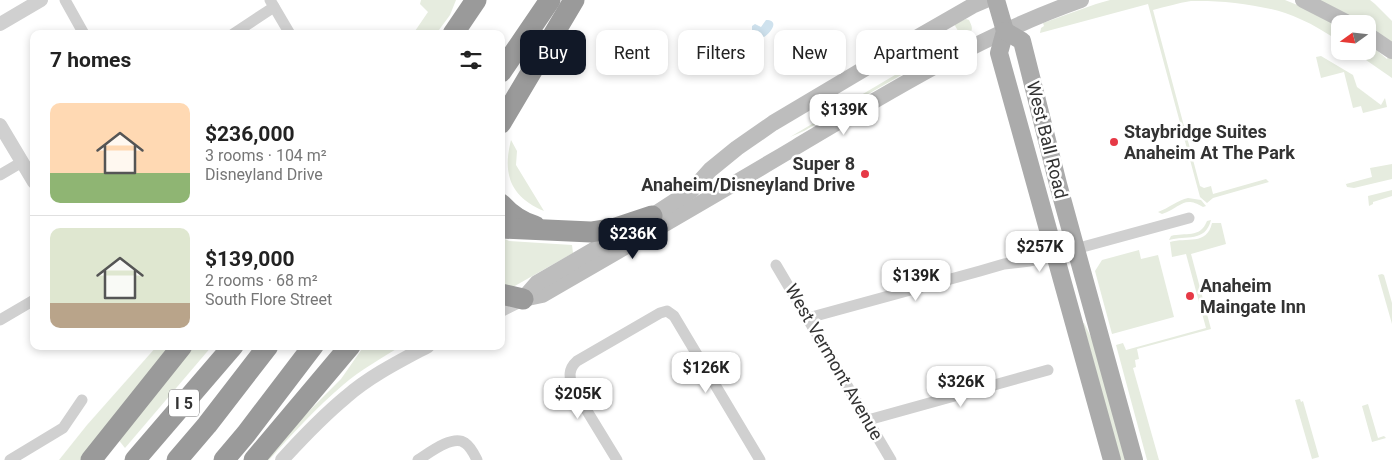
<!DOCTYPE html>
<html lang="en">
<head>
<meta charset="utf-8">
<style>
	:root { --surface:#fff; --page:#f2f2f2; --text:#222; --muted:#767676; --line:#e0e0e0; --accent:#111827 }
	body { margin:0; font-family:Roboto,sans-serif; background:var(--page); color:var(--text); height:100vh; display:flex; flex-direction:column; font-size:19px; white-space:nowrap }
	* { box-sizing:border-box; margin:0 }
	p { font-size:16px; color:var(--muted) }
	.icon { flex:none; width:28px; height:28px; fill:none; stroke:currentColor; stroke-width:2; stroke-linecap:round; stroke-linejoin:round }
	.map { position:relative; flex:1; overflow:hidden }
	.details { position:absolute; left:30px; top:30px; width:475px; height:320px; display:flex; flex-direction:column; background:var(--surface); border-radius:10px; box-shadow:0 2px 8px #0003 }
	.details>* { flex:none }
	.guide { position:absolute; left:520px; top:30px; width:475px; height:45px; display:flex; gap:10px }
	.needle { width:32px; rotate:255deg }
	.tools { position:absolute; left:1331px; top:15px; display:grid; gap:10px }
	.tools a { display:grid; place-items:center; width:45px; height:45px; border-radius:10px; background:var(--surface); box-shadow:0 2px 8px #0003; font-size:25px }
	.price { position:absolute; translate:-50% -42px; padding:0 11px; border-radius:10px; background:#fff; color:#222; font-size:16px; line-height:32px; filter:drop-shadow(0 1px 2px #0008) }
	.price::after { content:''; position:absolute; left:50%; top:30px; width:15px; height:11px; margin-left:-8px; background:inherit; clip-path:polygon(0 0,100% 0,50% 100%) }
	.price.current { background:var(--accent); color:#fff }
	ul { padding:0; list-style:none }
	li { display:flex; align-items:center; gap:15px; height:125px; padding:0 20px }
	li+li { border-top:1px solid var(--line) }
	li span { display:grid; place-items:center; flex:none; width:140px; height:100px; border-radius:10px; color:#555 }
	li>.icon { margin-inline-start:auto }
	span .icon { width:60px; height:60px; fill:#fffc; stroke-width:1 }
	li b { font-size:21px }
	h2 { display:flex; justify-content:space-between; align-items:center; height:60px; padding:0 20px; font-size:21px }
	.pill { padding:0 18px; border-radius:10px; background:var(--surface); box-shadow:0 2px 8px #0003; font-size:18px; line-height:45px }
	.pill.current { background:var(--accent); color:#fff }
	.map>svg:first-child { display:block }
</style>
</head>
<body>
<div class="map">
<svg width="1392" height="460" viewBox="0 0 1392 460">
	<rect width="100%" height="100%" fill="#fff"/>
	<g fill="#e6ecdf">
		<path d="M421,0H456L450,15L436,34H413L428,12L420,4Z"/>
		<path d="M1110,0H1285L1312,11L1340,25V42C1327,33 1314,25 1300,19C1271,5 1223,0 1191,1C1178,3 1165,7 1153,10L1200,186L1204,188L1211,186L1213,194L1266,179L1269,182L1213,198L1207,203L1200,197L1148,4L1040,33L1041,28L1044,26L1043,23L1096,4Z"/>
		<path d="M1315,0H1370L1375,4L1392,21V43L1368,28V24H1361L1344,14Z"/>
		<path d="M966,19L969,20C972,26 974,30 968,35L935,52L917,66L804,131L790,137L961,36L954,24Z"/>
		<path d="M1368,43L1387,59L1392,50V78L1353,51H1368Z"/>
		<path d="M1321,56L1353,75L1357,87L1381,105L1385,98L1387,107L1363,113L1361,106L1353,108L1344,72L1321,78L1316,57Z"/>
		<path d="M511,140L517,151L516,165L544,211C511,197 502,175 511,140Z"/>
		<path d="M1392,164V179L1354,188L1347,187L1343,176L1346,184L1372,177L1370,168Z"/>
		<path d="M1392,190V196L1373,202V204L1369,206L1368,196Z"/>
		<path d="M1188,198L1201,200L1206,206L1203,207C1183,195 1181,208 1162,214L1158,212C1169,208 1178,200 1188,198Z"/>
		<path d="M1211,220C1205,243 1186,235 1169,240L1171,236C1185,232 1200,239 1207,221Z"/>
		<path d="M1212,223H1221L1226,244L1191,254L1211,329L1137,349L1139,359L1135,360L1136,367L1133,368L1159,460H1147L1116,345L1123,343L1126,350L1206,328L1186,254L1172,257L1170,242C1186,237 1207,246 1212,223Z"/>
		<path d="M501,237L509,241L572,245L573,253L513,287L501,286Z"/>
		<path d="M1139,250L1141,259L1158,255L1174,317L1112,334L1095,271L1102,260Z"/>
		<path d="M1382,274L1384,275L1392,303V324L1378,275Z"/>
		<path d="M1083,323H1084L1092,339L1126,460H1120Z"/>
		<path d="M157,346H171L81,460H59L87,425Z"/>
		<path d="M193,346H212L125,448L117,438Z"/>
		<path d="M364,346H401C382,358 360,370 343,385C316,408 292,434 269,460H264L286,434L341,379Z"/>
		<path d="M1300,399L1301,402L1303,401L1319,457L1312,459L1295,400Z"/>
		<path d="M1368,404L1378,438L1384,436L1386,438L1372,442L1362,406Z"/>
	</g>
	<path fill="#cfe2ee" d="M766,20C780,20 771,33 764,37L755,36L752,32V26L755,24L761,27Z"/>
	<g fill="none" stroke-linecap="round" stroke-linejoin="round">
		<g stroke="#d0d0d0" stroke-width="11">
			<path d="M65,0L84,34"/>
			<path d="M270,0L290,34"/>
			<path d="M233,34L274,7"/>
			<path d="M0,175L22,162"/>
			<path d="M776,265L891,460"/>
			<path d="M808,318L980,271L1004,264L1030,261L1042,258L1189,218"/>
			<path d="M0,320L34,300"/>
			<path d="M868,420L1048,370"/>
			<path d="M10,460L63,428L82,400"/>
			<path d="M418,460C429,453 453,434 465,443C471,447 474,454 477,460"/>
			<path d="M617,460L573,388C569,377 568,369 577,361L660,313L667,311L674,316L760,460"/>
		</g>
		<g stroke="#d0d0d0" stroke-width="14">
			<path d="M0,24L41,0"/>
			<path d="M0,125L34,182"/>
			<path d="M501,310L523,299"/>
			<path d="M282,460C302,438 323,416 346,397C370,376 400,361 428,346"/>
		</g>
		<g stroke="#bdbdbd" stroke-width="16">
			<path d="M1303,0L1350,24"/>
			<path d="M1368,35L1392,51"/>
			<path d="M523,299L542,295C627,246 712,197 796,147C887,93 981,35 1081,0"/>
			<path d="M523,299L537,283L652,216L692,190L710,170L737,148L773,123L906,44L972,6L986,0"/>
		</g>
		<g stroke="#ababab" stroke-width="18">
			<path d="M996,0L1005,31L999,53L1112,460"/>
			<path d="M1005,31L1022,41L1058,184L1134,460"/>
		</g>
		<g stroke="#9a9a9a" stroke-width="21">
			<path d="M453,34L476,0"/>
			<path d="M501,72L550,0"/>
			<path d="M501,123L574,0"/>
			<path d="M501,204C511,215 521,222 535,226"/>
			<path d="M501,228L591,232L616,228L652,216"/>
			<path d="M501,294L523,299"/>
			<path d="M91,460L182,346"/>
			<path d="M135,460L233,346"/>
			<path d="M177,460L207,425L268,346"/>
			<path d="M224,460L246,434L313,346"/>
			<path d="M254,460L350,346"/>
		</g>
	</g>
	<g fill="#e63946" stroke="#fff" stroke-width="2">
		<circle cx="1114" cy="142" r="5"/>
		<circle cx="865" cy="174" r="5"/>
		<circle cx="1190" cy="296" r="5"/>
	</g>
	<g text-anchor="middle" stroke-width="5" stroke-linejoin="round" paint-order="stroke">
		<rect fill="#fff" stroke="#707070" stroke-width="1" x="169" y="389.5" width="30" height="27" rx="4"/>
		<g font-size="16" font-weight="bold" fill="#333">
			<text x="184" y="409">I 5</text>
		</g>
		<g font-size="18" font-weight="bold" fill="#333" stroke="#fff" text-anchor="start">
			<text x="1124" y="138">Staybridge Suites<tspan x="1124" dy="21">Anaheim At The Park</tspan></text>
			<text x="855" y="170" text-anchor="end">Super 8<tspan x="855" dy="21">Anaheim/Disneyland Drive</tspan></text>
			<text x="1200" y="292">Anaheim<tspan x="1200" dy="21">Maingate Inn</tspan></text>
		</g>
		<g font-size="18" fill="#333" stroke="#fff">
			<text transform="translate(1047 140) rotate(76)" y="6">West Ball Road</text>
			<text transform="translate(834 362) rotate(60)" y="6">West Vermont Avenue</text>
		</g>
	</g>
</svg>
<div class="tools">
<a><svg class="needle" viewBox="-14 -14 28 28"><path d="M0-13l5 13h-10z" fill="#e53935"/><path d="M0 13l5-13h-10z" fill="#767676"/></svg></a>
</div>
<b class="price" style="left:844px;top:136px">$139K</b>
<b class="price current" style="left:633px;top:260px">$236K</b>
<b class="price" style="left:1040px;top:273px">$257K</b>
<b class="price" style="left:916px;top:302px">$139K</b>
<b class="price" style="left:706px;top:394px">$126K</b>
<b class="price" style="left:961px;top:408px">$326K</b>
<b class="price" style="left:578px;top:420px">$205K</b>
<div class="guide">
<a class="pill current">Buy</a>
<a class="pill">Rent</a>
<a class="pill">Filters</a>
<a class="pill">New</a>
<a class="pill">Apartment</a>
</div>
<section class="details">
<h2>7 homes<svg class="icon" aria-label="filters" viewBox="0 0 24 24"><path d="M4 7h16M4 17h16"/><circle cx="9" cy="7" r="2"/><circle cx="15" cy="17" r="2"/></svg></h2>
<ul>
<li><span style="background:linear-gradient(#ffd9b3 70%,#8fb573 0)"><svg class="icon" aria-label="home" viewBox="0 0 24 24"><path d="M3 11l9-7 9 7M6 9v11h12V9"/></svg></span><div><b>$236,000</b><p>3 rooms · 104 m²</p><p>Disneyland Drive</p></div></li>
<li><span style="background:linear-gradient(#dfe7d0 75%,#b9a48a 0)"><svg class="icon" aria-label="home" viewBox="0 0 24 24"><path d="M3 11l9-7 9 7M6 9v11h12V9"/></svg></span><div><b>$139,000</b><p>2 rooms · 68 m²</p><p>South Flore Street</p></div></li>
</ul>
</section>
</div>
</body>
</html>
